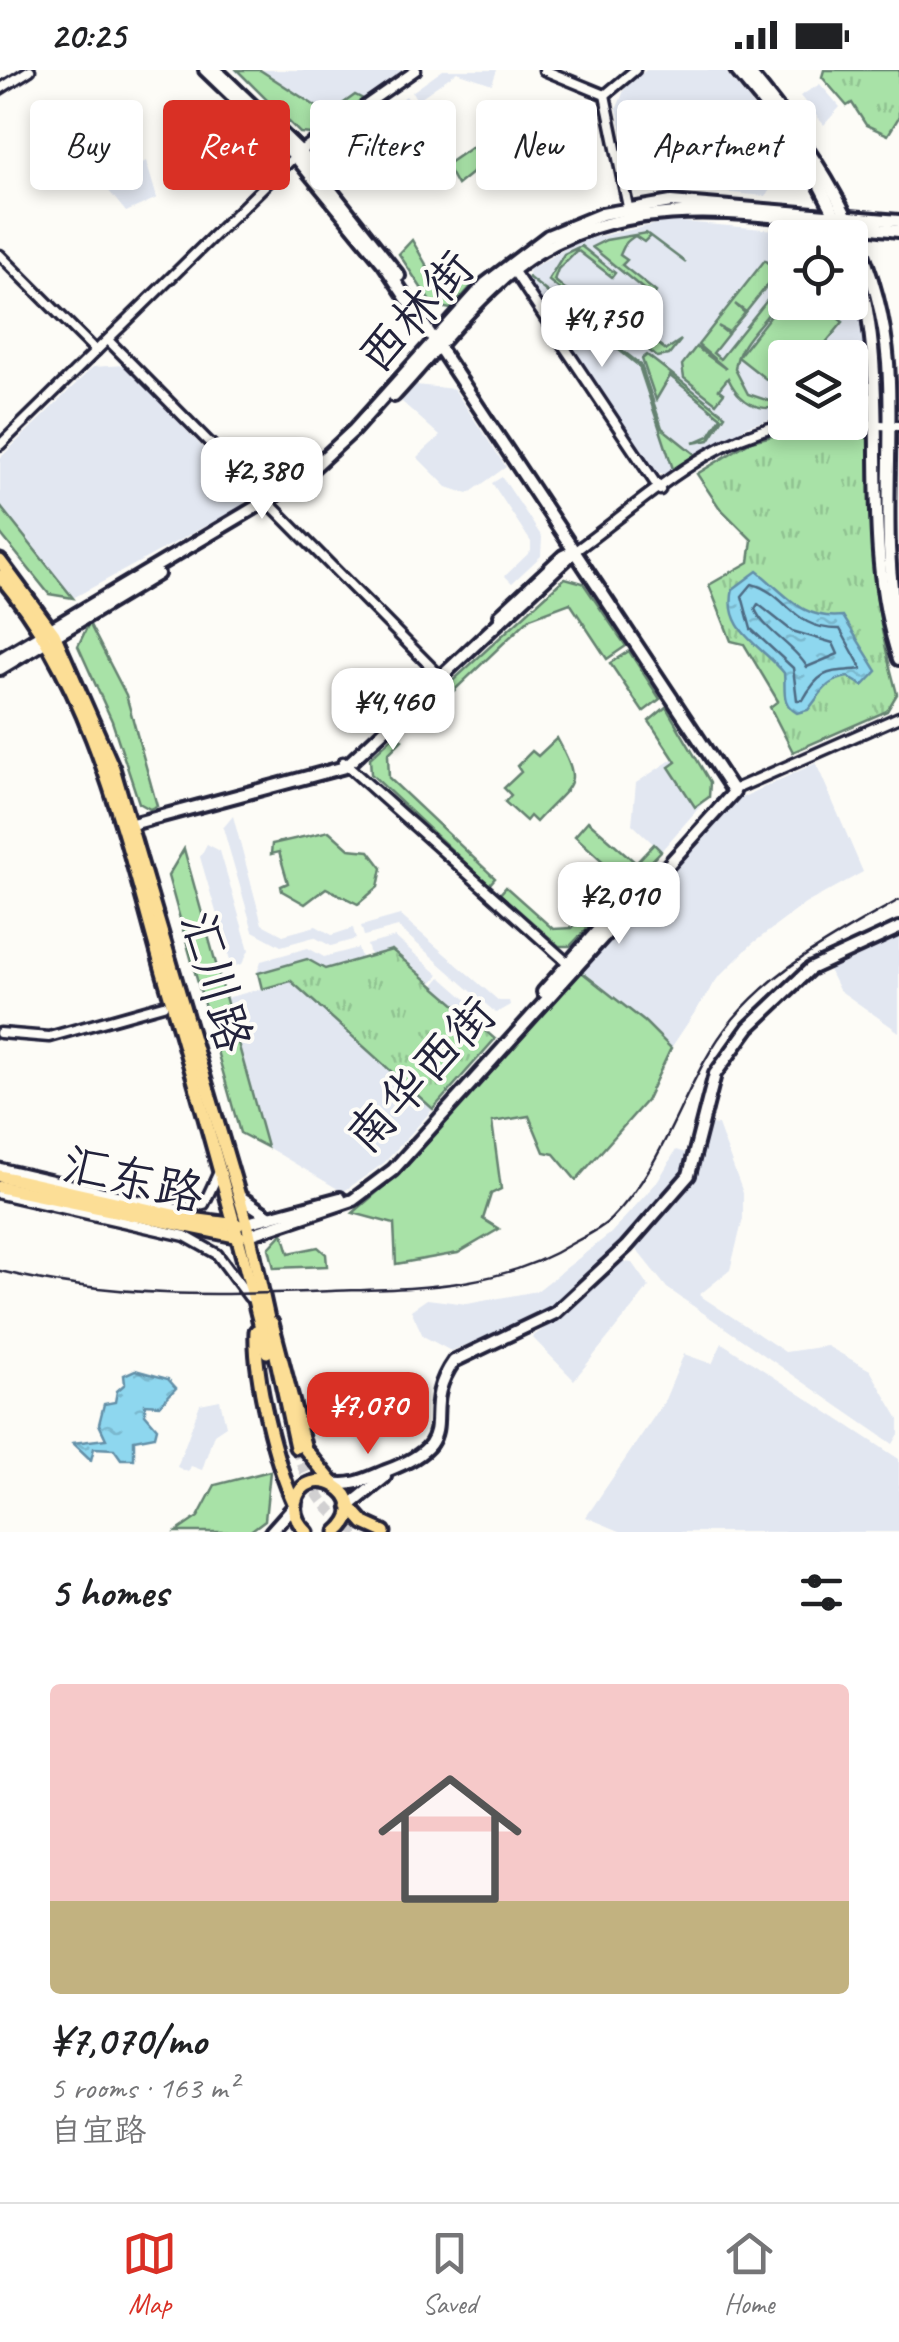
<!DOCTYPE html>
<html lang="en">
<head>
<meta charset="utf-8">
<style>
	:root { --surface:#fff; --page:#f2f2f2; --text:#202124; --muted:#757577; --line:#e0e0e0; --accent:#d93025 }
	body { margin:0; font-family:Caveat,"LXGW WenKai TC",sans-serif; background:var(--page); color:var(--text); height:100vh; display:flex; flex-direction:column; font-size:38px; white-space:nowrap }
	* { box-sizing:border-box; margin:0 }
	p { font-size:32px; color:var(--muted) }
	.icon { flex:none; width:55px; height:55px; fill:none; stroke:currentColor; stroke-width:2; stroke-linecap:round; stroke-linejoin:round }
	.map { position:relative; height:1462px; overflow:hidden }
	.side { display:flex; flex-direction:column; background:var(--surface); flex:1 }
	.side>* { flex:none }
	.top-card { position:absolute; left:30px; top:30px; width:840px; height:90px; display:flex; gap:20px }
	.fabs { position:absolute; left:768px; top:150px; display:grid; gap:20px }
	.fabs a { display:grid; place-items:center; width:100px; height:100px; border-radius:10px; background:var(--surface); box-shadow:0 5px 15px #0003; font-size:50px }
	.price { position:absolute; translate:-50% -85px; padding:0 22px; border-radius:20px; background:#fff; color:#222; font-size:32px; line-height:65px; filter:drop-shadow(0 2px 5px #0008) }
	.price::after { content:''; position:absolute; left:50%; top:60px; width:30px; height:22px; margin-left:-15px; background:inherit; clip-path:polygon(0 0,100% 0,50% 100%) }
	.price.active { background:var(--accent); color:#fff }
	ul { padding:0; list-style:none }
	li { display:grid; align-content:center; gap:20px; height:530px; padding:0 50px }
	li span { display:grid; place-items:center; height:310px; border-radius:10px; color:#555 }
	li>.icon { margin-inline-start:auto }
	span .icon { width:180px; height:180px; fill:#fffc; stroke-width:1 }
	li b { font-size:42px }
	h2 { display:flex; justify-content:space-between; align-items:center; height:120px; padding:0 50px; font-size:42px }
	.chip { padding:0 35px; border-radius:10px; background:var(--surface); box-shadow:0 5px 15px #0003; font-size:35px; line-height:90px }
	.chip.active { background:var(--accent); color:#fff }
	.status { display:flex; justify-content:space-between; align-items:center; height:70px; padding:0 50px; background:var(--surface); direction:ltr }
	.status svg { height:28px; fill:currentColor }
	.tab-bar { display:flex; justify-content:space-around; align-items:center; height:140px; border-top:2px solid var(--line); background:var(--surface); font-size:28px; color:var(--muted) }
	.tab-bar a { display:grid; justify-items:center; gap:5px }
	.tab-bar .active { color:var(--accent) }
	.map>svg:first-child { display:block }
</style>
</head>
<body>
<div class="status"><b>20:25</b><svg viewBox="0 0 49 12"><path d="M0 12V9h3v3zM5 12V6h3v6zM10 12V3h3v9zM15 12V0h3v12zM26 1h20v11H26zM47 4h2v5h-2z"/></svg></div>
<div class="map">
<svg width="899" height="1462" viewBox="0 0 899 1462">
	<defs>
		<pattern id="park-tufts" width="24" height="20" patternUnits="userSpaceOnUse" patternTransform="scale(2.5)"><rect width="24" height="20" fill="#a8e2a7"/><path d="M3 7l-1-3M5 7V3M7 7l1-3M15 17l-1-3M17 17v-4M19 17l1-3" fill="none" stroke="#90c291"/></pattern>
		<pattern id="water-ripples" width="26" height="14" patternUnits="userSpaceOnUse" patternTransform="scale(2.5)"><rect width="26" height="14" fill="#8ed7ef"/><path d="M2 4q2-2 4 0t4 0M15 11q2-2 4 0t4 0" fill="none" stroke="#7ab8ce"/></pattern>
	</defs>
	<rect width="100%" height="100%" fill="#fdfcf7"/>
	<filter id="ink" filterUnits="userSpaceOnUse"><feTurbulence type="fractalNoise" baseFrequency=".01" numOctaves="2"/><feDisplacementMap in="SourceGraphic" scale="20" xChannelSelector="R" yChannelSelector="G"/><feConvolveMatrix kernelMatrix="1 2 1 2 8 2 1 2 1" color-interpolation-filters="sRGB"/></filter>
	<g filter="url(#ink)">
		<g fill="#e2e7f1">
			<path d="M234,0H404L312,64L300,63Z"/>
			<path d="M443,0H497L492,14L457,2L417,30L412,22Z"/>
			<path d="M646,0H724L793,84L766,126L708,121L705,71L625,75L617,38L625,18Z"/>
			<path d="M820,14L840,37L824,55L800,26Z"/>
			<path d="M406,26L412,34L349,79L365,103L354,111L337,88L338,73Z"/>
			<path d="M113,88L126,102L146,91L157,128L126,142L95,104Z"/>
			<path d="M672,151L810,163L816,167L785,168V232H850V197L867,260L874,329L857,345H850V288H785V345L747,356L670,405L655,402L527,212L530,199L581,170Z"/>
			<path d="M124,295L245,422L244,435L73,528L0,436V388L93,297Z"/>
			<path d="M416,315L454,319L506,397L468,424L447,417L417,387L440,366L401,331Z"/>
			<path d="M502,407L542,467L541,486L512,513L505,506L531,481V472L492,413Z"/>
			<path d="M674,688L703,733L661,781L632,754L636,713Z"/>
			<path d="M816,693L863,802L805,834L753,873L717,909L671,978L645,952L579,900L726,735Z"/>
			<path d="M233,746L262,854L283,865L316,856L332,865L353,858L356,869L331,876L314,867L281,876L253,861L223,758Z"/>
			<path d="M207,774L220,781L249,880L242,894L232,897L200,787Z"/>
			<path d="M400,845L499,931H509L510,935L496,943L398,857L364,866L361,856Z"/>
			<path d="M899,865V962L839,920L828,898Z"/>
			<path d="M395,867L439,905L432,913L393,879L370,885L367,875Z"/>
			<path d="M308,878L324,887L358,878L361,888L323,899L307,889L257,903L261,891Z"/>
			<path d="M441,907L491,951L487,961L434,915Z"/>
			<path d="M291,911L433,1039L384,1093L343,1122L267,1077L226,928Z"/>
			<path d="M708,1054L718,1055L743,1123V1149L730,1200L699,1225L785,1282L827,1276L870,1300L899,1349V1364L893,1374L667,1218L635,1178L694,1109Z"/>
			<path d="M676,1080L688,1084L678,1115L624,1171L556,1233L537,1246L451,1281L423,1266L411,1240L427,1229L467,1234L537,1221L611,1163L658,1111Z"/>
			<path d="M619,1191L632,1193L649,1217L574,1310L532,1267L559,1248Z"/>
			<path d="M722,1273L899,1389V1462H622L586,1447L664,1332L684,1284L712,1294Z"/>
			<path d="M220,1330L226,1356L214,1364L202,1400L191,1396L188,1402L177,1397L200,1334Z"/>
		</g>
		<g fill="#a8e2a7" stroke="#658271" stroke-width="2.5" fill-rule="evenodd">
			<path d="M237,0H260L323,41L334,40L355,25L363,29L312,64L300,63Z"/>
			<path d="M472,77L483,94L457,115L446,95Z"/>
			<path d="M646,163L686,193L650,166L644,172L635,166C625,172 625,174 620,185L627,190L622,195L656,222L653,227L592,177L606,170Z"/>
			<path d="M412,170L435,210L474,213L451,239L433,236L399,184Z"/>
			<path d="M581,176L615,203L612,207L577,180L558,199L554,210L603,250L609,243L608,251L600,252L548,210L564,184Z"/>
			<path d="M765,190L785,206C785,243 739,261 735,299L748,324L769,331L785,326V336C758,343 739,332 728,308L719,319L724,323L716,333L684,308L682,295L696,277L726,299L698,275ZM777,203L784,208L781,213L720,289L713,283L728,264L718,256L729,262L745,243L735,234L746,242Z"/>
			<path d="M528,207L641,295L662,358L697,386L674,402L639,296Z"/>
			<path d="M641,223L650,230L647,234L638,228L629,239L631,253L666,280L681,270L669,285L657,287L645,277L647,272L625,255L619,256L617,249Z"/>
			<path d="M785,227V232L818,233L843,252L814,287L785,288V324L738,287Z"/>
			<path d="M647,285L725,345L709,370L693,373L709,366L721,347L670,306L656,330L642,289Z"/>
			<path d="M0,436L73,528L49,524L0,463Z"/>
			<path d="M565,508L583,513L626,576L607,589L570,533L530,548L440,634L434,628Z"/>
			<path d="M89,553L126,625L157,736L150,739L139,733L112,651L78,576Z"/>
			<path d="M629,581L660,629L643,642L610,593Z"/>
			<path d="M666,637L710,712L709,727L695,737L669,697L676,692L649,651Z"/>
			<path d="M396,664L402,670L388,684L389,708L495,808L489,815L371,704L370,688Z"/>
			<path d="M557,668C584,718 573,711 536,752L530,746L526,751L505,732L511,725L504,718L521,702L517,696L532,681L538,686Z"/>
			<path d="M588,751L636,793L654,774L661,781L570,876H559L500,824L506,817L553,859L572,858L622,809L575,766Z"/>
			<path d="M329,761L349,779L369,781L382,798L378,817L358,834L326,818L305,834L282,821L281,816L288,813L279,782L271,784L272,774Z"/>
			<path d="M184,779L267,1077L240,1063L168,806Z"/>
			<path d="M579,900L645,952L671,978L646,1031L576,1110L554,1084L544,1082L529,1046L492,1052L501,1119L491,1124L483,1149L499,1159L458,1183L396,1194L394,1154L353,1143L405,1098Z"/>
			<path d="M283,1163L289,1183L318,1177L326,1184L327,1196L274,1198L269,1178Z"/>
			<path d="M270,1401L265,1450L249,1462H176L198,1447L215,1415Z"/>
		</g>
		<g fill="url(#park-tufts)" stroke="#658271" stroke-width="2.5">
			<path d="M824,0H899V47L888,65L866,55L852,33L847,36L822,7Z"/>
			<path d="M794,361H858L872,372C868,464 872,536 897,624L887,641L793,682L770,637L778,631L744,574L731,571L709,515L749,492L752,470L719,437L697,404L751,371Z"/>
			<path d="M392,880L495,969L433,1039L291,911L262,919L258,903L307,889L325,899Z"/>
		</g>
		<g fill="url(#water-ripples)" stroke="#638fa7" stroke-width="2.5">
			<path d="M757,501C789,527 802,550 843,546L877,601L863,616L848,607C825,611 821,624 808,640L797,643C780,633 786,620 784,603C762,575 723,561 733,519Z"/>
			<path d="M135,1300L168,1309L176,1318L160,1335L145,1334V1344L157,1358L155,1366L134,1370V1389H121L114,1379L94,1378L91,1390L73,1373L106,1369L99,1354L104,1334L115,1332L117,1321L125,1314L124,1305Z"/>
		</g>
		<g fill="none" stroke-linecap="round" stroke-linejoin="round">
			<g stroke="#4d6a83" stroke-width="2.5">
				<path d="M752,514C788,524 792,560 840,559L862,599C831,603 822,596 803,630H797L793,598L751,559L742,526Z"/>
				<path d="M758,534L792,561L833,573L838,584L807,597C794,575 764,561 755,539Z"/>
			</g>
			<path stroke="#d1d0d1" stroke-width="11" stroke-dasharray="11 5.5" stroke-linecap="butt" d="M296,1377C307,1414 325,1443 359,1462"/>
			<g stroke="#22223b" stroke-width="15">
				<g id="street">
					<path d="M544,0L605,25L628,137"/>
					<path d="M0,19L30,0"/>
					<path d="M605,25L635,0"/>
					<path d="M300,81L416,0"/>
					<path d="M0,185L96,281"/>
					<path d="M513,200L660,420"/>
					<path d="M108,270L442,608"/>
					<path d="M820,352L899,356"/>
					<path d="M0,375L295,86"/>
					<path d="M575,481C643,432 718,357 806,352"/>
					<path d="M343,692L570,895"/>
					<path d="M733,720L899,647"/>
					<path d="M0,963L49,967L163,935"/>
					<path d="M0,1098L181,1140L204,1134L218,1104"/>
					<path d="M0,1124L185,1166L217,1184L249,1227"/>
				</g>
			</g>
			<g stroke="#22223b" stroke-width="18">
				<g id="secondary">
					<path d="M205,0L295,86L383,193L734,722L393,1100L353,1130L249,1165"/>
					<path d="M216,0L300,81L399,206"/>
					<path d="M736,0L799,76L847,168"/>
					<path d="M747,0C823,90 886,190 889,312C892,396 881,479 899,562"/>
					<path d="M850,174C899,311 854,453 899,589"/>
					<path d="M394,326C433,284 470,235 515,199C623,112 772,148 899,161"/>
					<path d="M500,545L563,486L574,481"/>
					<path d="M0,589L298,412L353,361L485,214L548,166L602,144L671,132L899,151"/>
					<path d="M0,599L158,504"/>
					<path d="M132,754L345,697L575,481"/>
					<path d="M543,922L605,852"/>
					<path d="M239,1126L270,1147"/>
					<path d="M247,1153L340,1128"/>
					<path d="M333,1413C353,1417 368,1408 386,1401C471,1369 414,1347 454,1291L555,1243L626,1177L689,1105L715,1004L749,957L810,899L899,858"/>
					<path d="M349,1436L385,1407"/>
					<path d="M271,1462L295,1435"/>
				</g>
			</g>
			<g stroke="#22223b" stroke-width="19">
				<g id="primary">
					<path d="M0,491L54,564L113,698L247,1153L296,1377"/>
					<path d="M0,506C93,616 125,767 163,902C200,1028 236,1155 267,1282"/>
					<path d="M0,1106L191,1149L238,1155"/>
					<path d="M0,1117L240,1167"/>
					<path d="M272,1253L305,1379L333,1413"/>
					<path d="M256,1261C254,1307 275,1392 295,1435"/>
					<path d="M349,1436L364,1453L384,1462"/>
					<path d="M307,1462C298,1454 293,1445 295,1433C305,1386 380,1426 337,1462"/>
				</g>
			</g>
			<use href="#street" stroke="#fdfcf7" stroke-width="8"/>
			<use href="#secondary" stroke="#fdfcf7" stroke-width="10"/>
			<use href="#primary" stroke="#fcde96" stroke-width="11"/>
			<path stroke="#22223b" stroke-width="2.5" d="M0,1201C111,1228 218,1226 332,1221C417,1218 499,1219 573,1173C586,1166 601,1159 611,1149C670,1090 683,1009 733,949C777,896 841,863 899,830"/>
		</g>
	</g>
	<g text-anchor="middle" stroke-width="8" stroke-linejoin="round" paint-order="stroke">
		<g font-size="48" fill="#22223b" stroke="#fdfcf7">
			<text transform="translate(415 241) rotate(-48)" y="17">西林街</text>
			<text transform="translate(217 911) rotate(74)" y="17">汇川路</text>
			<text transform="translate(420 1004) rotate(-47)" y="17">南华西街</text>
			<text transform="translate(133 1108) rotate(13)" y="17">汇东路</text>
		</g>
	</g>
</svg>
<div class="fabs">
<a><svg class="icon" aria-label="locate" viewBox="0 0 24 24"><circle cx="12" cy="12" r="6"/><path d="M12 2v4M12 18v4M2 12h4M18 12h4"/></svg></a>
<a><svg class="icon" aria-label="layers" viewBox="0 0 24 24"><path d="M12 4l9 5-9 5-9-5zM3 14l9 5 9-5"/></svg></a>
</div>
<b class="price" style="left:602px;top:300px">¥4,750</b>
<b class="price" style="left:262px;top:452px">¥2,380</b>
<b class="price" style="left:393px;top:683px">¥4,460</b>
<b class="price" style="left:619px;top:877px">¥2,010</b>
<b class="price active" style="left:368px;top:1387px">¥7,070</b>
<div class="top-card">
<a class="chip">Buy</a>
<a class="chip active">Rent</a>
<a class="chip">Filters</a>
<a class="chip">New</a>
<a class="chip">Apartment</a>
</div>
</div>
<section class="side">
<h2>5 homes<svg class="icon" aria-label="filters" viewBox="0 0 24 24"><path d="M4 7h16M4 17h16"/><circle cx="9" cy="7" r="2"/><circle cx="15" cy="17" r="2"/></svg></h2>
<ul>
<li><span style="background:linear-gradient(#f6c9c9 70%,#c2b280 0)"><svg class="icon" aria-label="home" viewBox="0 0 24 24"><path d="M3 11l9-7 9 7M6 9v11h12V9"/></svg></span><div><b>¥7,070/mo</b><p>5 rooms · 163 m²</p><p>自宜路</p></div></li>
</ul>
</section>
<nav class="tab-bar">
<a class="active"><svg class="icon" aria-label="map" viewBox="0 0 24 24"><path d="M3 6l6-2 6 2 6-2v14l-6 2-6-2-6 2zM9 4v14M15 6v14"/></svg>Map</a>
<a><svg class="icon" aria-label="saved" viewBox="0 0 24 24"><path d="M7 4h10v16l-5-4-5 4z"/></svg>Saved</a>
<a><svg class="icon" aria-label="home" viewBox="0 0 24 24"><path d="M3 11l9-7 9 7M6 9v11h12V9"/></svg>Home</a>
</nav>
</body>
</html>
